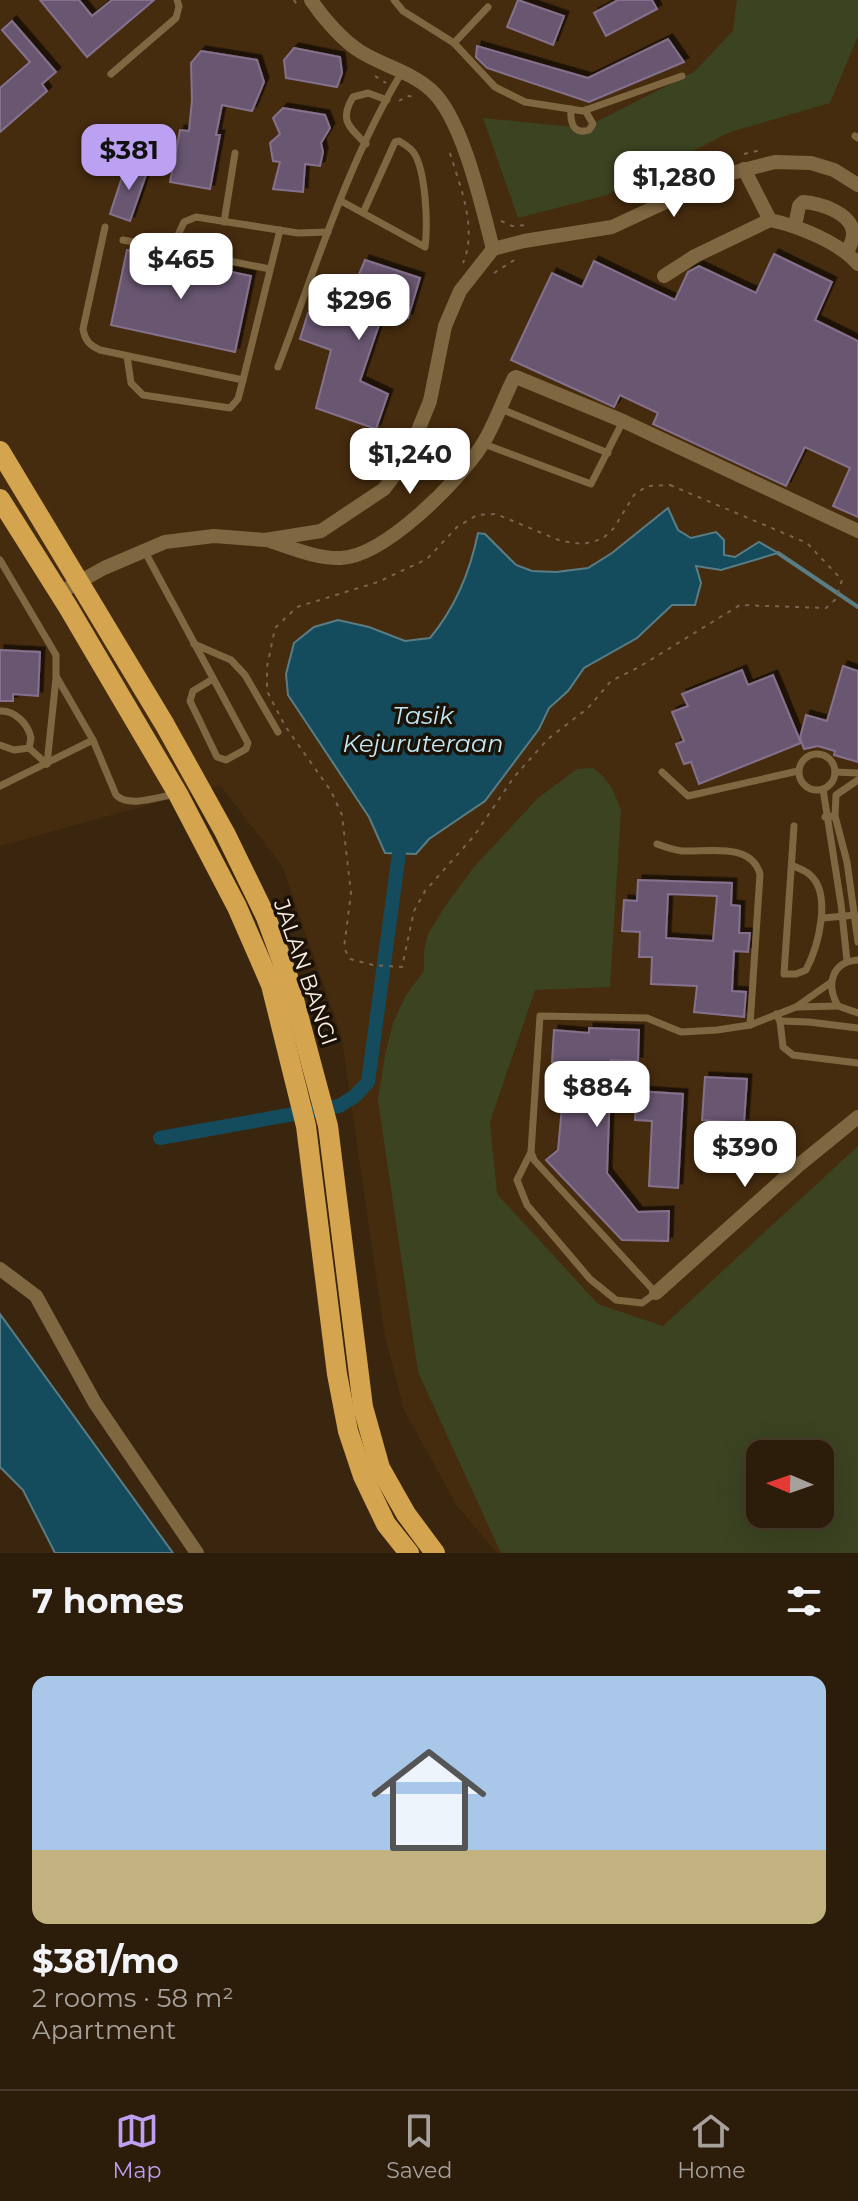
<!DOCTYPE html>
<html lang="en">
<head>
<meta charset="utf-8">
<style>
	:root { --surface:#2c1c0a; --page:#342513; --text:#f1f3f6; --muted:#a6a19c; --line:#483a2b; --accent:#bca0f2 }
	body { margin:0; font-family:Montserrat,sans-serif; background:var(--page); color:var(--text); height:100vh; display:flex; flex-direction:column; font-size:30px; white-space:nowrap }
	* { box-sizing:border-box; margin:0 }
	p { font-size:26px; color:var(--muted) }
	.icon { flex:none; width:44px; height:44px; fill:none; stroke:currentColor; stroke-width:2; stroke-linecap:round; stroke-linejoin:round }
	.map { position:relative; height:1553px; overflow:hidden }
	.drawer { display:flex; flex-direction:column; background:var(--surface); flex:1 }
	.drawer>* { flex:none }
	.needle { width:52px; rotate:272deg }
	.controls { position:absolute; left:746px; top:1440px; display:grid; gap:16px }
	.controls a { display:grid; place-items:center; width:88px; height:88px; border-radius:16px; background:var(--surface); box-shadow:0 8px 32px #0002,0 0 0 2px var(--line); font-size:40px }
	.price { position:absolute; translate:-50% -68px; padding:0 18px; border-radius:16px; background:#fff; color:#222; font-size:26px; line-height:52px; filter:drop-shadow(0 2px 4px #0008) }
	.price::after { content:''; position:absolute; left:50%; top:48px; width:24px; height:18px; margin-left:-12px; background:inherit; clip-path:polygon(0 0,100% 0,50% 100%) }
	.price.on { background:var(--accent); color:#111 }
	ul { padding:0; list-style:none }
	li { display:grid; align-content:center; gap:16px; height:424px; padding:0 32px }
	li span { display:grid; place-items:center; height:248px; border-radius:16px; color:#555 }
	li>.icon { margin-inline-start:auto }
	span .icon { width:144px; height:144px; fill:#fffc; stroke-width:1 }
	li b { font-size:34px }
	h2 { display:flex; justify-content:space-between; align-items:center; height:96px; padding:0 32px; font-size:34px }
	.menu { display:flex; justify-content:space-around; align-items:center; height:112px; border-top:2px solid var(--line); background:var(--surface); font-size:22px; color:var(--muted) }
	.menu a { display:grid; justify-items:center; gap:4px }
	.menu .on { color:var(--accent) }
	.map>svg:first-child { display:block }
</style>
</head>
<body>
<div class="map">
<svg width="858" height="1553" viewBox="0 0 858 1553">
	<defs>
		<filter id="shadow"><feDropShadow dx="4.5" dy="-4.5" stdDeviation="0" flood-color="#0009"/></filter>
	</defs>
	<rect width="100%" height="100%" fill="#3a250e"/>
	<path fill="#462c0f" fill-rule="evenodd" d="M0,0H858V1553H497L457,1506L404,1410L385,1336L341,1034L282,866L220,785L0,846ZM760,1454H820V1514H760Z"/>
	<g fill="#3b4321" fill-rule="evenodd">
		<path d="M737,0H858V36L830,103L730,132L607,195L518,218L483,118L584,128L694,72L733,31Z"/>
		<path d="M593,768C609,779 614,791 621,810L610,987L535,990L490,1122L497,1194L598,1304L663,1326L858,1146V1553H501L418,1372L378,1100L385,1055L393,1023L406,995L424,971V951L428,934L446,905L474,867L538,798L577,769ZM820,1454V1514H760V1454Z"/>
	</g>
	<g fill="#144c5d" stroke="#5a7d85" stroke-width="2">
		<path d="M668,508L678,530L691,538L716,532L724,540V555L735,557L759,542L778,553L721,570L696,566L701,583L695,605H672L637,638L584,668L568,691L549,708L539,729L485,801L429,839L416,854L385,853L369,817L288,695L286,674L294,643L314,627L338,620L369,627L405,641L430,638C455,608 470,572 478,533L485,534L516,565L532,571L556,572L588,568L612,553Z"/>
		<path d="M0,1314L173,1553H55L23,1490L0,1467Z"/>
	</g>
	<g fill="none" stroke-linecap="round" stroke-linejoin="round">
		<path stroke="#5a7d85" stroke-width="4" d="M778,553L858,607"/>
		<path stroke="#144c5d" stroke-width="14" d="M160,1138L339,1106L355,1096L368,1082L399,853"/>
	</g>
	<g fill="#695771" stroke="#85718d" stroke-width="2" fill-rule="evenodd" filter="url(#shadow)">
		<path d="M40,0H79L92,16L112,0H154L87,57Z"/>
		<path d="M518,0L564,16L553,45L507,27Z"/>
		<path d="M618,0H652L657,9L606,36L594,13Z"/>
		<path d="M12,21L56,72L42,84L47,91L0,132V88L30,62L2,30Z"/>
		<path d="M668,39L684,62L589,102L487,68L476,57L477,46L588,78Z"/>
		<path d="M294,48L340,57L342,73L337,87L286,78L284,60Z"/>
		<path d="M201,51L257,60L264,82L252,111L222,105L216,135H220L210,189L170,182L180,130L189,131L192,100L191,63Z"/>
		<path d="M283,108L325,115L330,128L321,143L323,152L320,166L305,164L303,192L273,189L280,162L273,161L270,143L280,134L273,118Z"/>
		<path d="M126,165H138L147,172L130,221L110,214Z"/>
		<path d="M127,250L251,276L235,352L111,325Z"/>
		<path d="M774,254L832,282L815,320L858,341V517L833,506L850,468L805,447L786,486L653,424L658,413L620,395L614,407L511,360L552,273L582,287L594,261L675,300L688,272L699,266L756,293Z"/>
		<path d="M365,260L420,278L408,318L384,310L360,381L388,394L376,429L316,408L331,350L300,339L308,313L338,324Z"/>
		<path d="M0,650L40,652L38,696L13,694V701H0Z"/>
		<path d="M843,666L858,671V762L834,755L835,751L818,746L804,749L800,738L806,715L827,721Z"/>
		<path d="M742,670L748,685L773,675L801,743L699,784L691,762L684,764L676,744L684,741L672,712L688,706L682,694Z"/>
		<path d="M638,880L732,883L731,905L740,906L739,933H750L748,952L734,951L732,991L746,992L744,1017L694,1012L697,986L651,984L652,957H639L640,932L622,931L624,900L637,901ZM668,894L717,896L713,941L666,938Z"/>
		<path d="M589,1028L639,1030L638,1061L611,1060L607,1173L638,1212L669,1211L668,1241L622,1240L546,1160L558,1150L566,1063L552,1062L554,1030L589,1033Z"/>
		<path d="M705,1077L747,1079L744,1123L702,1120Z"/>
		<path d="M637,1091L683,1094L678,1188L649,1186L652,1121L635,1120Z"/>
	</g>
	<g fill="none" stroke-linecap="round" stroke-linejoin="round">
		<g stroke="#776451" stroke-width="2" stroke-dasharray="4 6" stroke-linecap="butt">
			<path d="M294,0L299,8"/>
			<path d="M375,76L386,83"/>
			<path d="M399,101L407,96L415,97"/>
			<path d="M450,153C460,187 478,228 463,263"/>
			<path d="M744,154L761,150"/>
			<path d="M501,221L512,226L529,225"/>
			<path d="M494,273L519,257"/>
			<path d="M670,485L807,543L842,580L836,599L826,608L740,605L639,667L611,681L588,708L548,739L514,777L474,836L425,891L414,911L402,967L373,965L350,959L344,948L351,893L342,815L331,791L285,726L267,691V667L275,628L297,607L378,582L427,559L457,527L477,515L496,514L561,541L583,544L602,539L614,528L634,495L647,486Z"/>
		</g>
		<g stroke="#7f6841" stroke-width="7">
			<path d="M394,0L403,11L454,43L495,87L525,102L583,111L682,76"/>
			<path d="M454,43L488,7"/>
			<path d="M111,74L176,18L179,6L177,0"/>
			<path d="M571,109C570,122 573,135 589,130L593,124L585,110"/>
			<path d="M855,136L858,138"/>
			<path d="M366,144C349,127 339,120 353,97L368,93L387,100"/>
			<path d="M341,201L425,247C428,225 426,172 414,153C411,148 404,144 399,141L395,142L363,213"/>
			<path d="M224,222L235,153"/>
			<path d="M105,227L83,329C85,340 89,345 100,350L243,380L280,230"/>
			<path d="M123,240L270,269"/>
			<path d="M171,250L184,222L196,217L298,233L328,232"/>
			<path d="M127,356L131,383L143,395L230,408L238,399L243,380"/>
			<path d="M278,367C316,267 347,163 402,72"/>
			<path d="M501,409L608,453"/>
			<path d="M484,444L591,484L623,421"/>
			<path d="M144,550L248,743L246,749L226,760L217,757L190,701L193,691L213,679"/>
			<path d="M0,560L56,655V676L93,740L116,795C129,808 158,797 176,794"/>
			<path d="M194,644L231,660L245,675L278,732"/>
			<path d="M0,711C15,710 28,724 31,738L29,748L14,750L0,745"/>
			<path d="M29,748L47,764"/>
			<circle cx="817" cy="772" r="18"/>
			<path d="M47,764L56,678"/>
			<path d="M662,772L688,796L798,771"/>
			<path d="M835,772L858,773"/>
			<path d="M0,786L93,740"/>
			<path d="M823,789L841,904L847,961"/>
			<path d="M835,816L836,795L858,780"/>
			<path d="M825,817L835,816L847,862L858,942"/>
			<path d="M657,844C665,847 673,850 682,851C708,852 751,842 760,874L750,1025"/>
			<path d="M792,865C797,868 805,870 809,874C833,893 818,947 806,970L796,974H784L794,826"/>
			<path d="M823,918L855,915"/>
			<path d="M858,960C831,962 826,985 838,1006L858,1013"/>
			<path d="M796,1007L838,1006"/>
			<path d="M776,1014L780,1021L783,1047L793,1055L858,1063"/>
			<path d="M780,1021L809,1022L858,1028"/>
			<path d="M531,1152L534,1160L656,1293L642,1303L616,1300L590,1279L527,1205L517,1180L531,1152L540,1016L647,1018L681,1032L717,1030L750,1025L796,1007L830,983"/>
		</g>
		<g stroke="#7f6841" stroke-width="14">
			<path d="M311,0C323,18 343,41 361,52C384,66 411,72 431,90C463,119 482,207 493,249"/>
			<path d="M744,169L770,220C798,226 839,242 858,264"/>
			<path d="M795,226L799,206L803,202C819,203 854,213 853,235C853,240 849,248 847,253"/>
			<path d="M664,276L695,256L770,220"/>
			<path d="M270,541C292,548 317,559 341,558C385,556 459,481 482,445C495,425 503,399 514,378L516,377L623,421L858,531"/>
			<path d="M59,593L104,568L165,542L214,536L265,540L321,531L384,489L406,460L430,401L445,326L460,291L493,249L524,241L612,227L724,175L775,162L811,163L834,170L858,185"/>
			<path d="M0,1269L36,1296L95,1403L197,1553"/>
			<path d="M656,1293L799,1165L858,1117"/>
		</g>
		<g stroke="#d4a44f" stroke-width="20">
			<path d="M0,451L165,725L225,833L266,917L288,977L328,1126L363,1407L380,1468L406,1514L435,1553"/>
			<path d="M0,499L68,607L178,794L237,907L271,985L306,1126L337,1374L348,1431L363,1476L386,1524L409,1553"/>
		</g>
	</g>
	<g text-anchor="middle" stroke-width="7" stroke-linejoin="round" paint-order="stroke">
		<g font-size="22" fill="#fef0e3" stroke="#1a1107">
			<text transform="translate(306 972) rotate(71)" y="8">JALAN BANGI</text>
		</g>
		<g font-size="24" font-style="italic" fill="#c3e8f6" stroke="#1a1107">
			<text x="423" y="724">Tasik<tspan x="423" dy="28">Kejuruteraan</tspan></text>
		</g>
	</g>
</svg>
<div class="controls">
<a><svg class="needle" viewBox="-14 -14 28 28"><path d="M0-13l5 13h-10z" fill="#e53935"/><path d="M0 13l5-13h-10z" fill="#a6a19c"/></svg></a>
</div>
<b class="price on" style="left:129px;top:192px">$381</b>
<b class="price" style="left:674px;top:219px">$1,280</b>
<b class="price" style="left:181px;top:301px">$465</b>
<b class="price" style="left:359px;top:342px">$296</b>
<b class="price" style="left:410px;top:496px">$1,240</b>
<b class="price" style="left:597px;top:1129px">$884</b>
<b class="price" style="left:745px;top:1189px">$390</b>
</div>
<section class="drawer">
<h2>7 homes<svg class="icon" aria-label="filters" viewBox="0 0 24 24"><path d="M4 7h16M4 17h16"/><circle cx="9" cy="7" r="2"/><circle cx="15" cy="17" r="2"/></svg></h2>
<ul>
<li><span style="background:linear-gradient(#a9c7e8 70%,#c2b280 0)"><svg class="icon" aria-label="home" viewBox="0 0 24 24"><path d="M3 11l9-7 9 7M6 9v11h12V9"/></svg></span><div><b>$381/mo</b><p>2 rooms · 58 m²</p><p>Apartment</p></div></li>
</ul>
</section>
<nav class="menu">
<a class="on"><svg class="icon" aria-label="map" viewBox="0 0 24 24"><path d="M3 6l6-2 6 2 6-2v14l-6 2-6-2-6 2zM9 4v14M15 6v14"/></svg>Map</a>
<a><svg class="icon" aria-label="saved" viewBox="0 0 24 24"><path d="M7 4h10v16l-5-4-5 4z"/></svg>Saved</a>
<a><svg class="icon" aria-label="home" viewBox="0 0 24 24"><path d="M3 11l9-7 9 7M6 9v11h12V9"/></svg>Home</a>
</nav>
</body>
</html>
